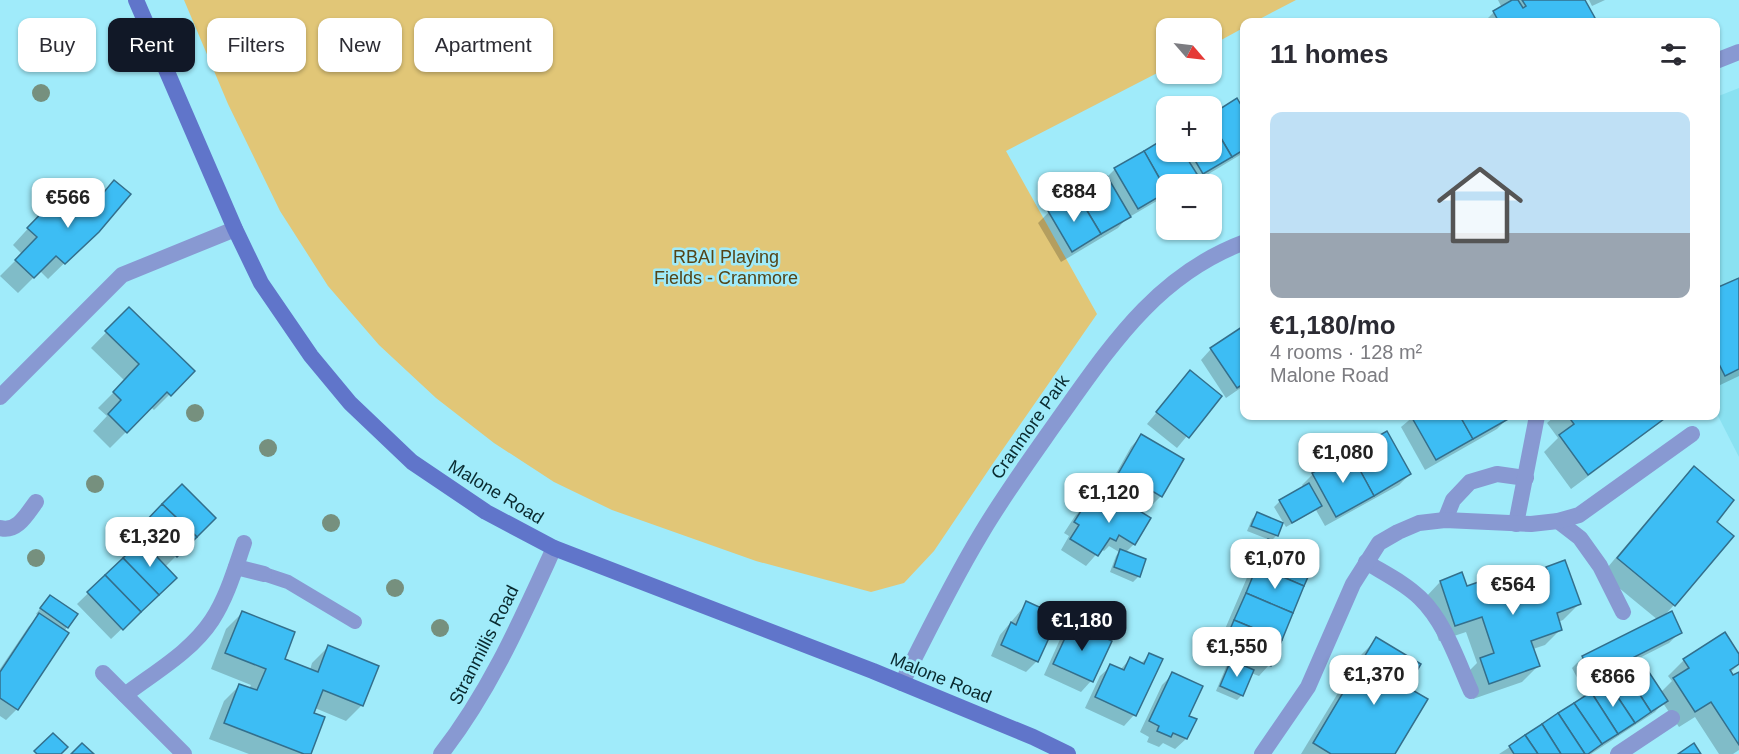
<!DOCTYPE html>
<html lang="en">
<head>
<meta charset="utf-8">
<style>
	:root { --surface:#fff; --page:#f2f2f3; --text:#2b2b33; --muted:#7c7c81; --accent:#111827 }
	body { margin:0; font-family:Arial,sans-serif; background:var(--page); color:var(--text); height:100vh; display:flex; flex-direction:column; font-size:22px; white-space:nowrap }
	* { box-sizing:border-box; margin:0 }
	p { font-size:20px; color:var(--muted) }
	.icon { flex:none; width:33px; height:33px; fill:none; stroke:currentColor; stroke-width:2; stroke-linecap:round; stroke-linejoin:round }
	.map { position:relative; flex:1; overflow:hidden }
	.sheet { position:absolute; left:1240px; top:18px; width:480px; height:402px; display:flex; flex-direction:column; background:var(--surface); border-radius:12px; box-shadow:0 2px 4px #0004 }
	.sheet>* { flex:none }
	.hud { position:absolute; left:18px; top:18px; width:570px; height:54px; display:flex; gap:12px }
	.needle { width:39px; rotate:118deg }
	.fabs { position:absolute; left:1156px; top:18px; display:grid; gap:12px }
	.fabs a { display:grid; place-items:center; width:66px; height:66px; border-radius:12px; background:var(--surface); box-shadow:0 2px 4px #0004; font-size:30px }
	.price { position:absolute; translate:-50% -51px; padding:0 14px; border-radius:12px; background:#fff; color:#222; font-size:20px; line-height:39px; filter:drop-shadow(0 2px 3px #0008) }
	.price::after { content:''; position:absolute; left:50%; top:36px; width:18px; height:14px; margin-left:-9px; background:inherit; clip-path:polygon(0 0,100% 0,50% 100%) }
	.price.current { background:var(--accent); color:#fff }
	ul { padding:0; list-style:none }
	li { display:grid; align-content:center; gap:12px; height:318px; padding:0 30px }
	li span { display:grid; place-items:center; height:186px; border-radius:12px; color:#555 }
	li>.icon { margin-inline-start:auto }
	span .icon { width:108px; height:108px; fill:#fffc; stroke-width:1 }
	li b { font-size:26px }
	h2 { display:flex; justify-content:space-between; align-items:center; height:72px; padding:0 30px; font-size:26px }
	.pill { padding:0 21px; border-radius:12px; background:var(--surface); box-shadow:0 2px 4px #0004; font-size:21px; line-height:54px }
	.pill.current { background:var(--accent); color:#fff }
	.map>svg:first-child { display:block }
</style>
</head>
<body>
<div class="map">
<svg width="1739" height="754" viewBox="0 0 1739 754">
	<rect width="100%" height="100%" fill="#a0ebfa"/>
	<path fill="#8ae1f1" d="M1739,88V457L1716,412V97Z"/>
	<path fill="#e1c677" d="M184,0H1296L1254,22H1245V27L1212,45V28H1167V68L1006,151L1097,314L994,462L934,551L904,583L871,592L756,561L612,510L554,482L494,443L436,398L379,345L328,286L280,211L228,104Z"/>
	<g fill="#0003">
		<path d="M1498,0H1583L1593,17L1588,22H1484L1494,12L1502,8Z"/>
		<path d="M1589,0H1605L1592,6Z"/>
		<path d="M1212,115H1245V152L1192,184L1189,179L1184,184H1167V195L1126,219L1118,228L1061,262L1038,223L1049,212L1105,179L1115,169L1167,139V152H1212Z"/>
		<path d="M114,182L90,238L48,279L40,271L18,293L0,276L22,254L13,245L45,210L83,216Z"/>
		<path d="M1739,279V376L1716,387V290Z"/>
		<path d="M129,309L193,371L154,410L151,407L110,448L93,431L107,416L98,408L125,381L91,348Z"/>
		<path d="M1245,327V385L1226,398L1201,360L1211,349Z"/>
		<path d="M1190,372L1220,396L1177,448L1147,424Z"/>
		<path d="M1414,416H1507L1508,418L1497,429L1425,470L1401,427Z"/>
		<path d="M1555,416H1669L1571,489L1544,452L1558,438L1547,423Z"/>
		<path d="M1141,436L1161,496L1150,507L1132,496L1125,504L1134,544L1125,553L1145,560L1138,577L1133,582L1110,572L1116,556L1119,552L1109,546L1104,551L1101,549L1086,566L1061,550L1069,536L1064,533L1075,516L1086,505L1092,509L1105,493L1131,447Z"/>
		<path d="M1694,468L1715,522L1674,605L1663,617L1680,632L1669,643L1582,687L1572,668L1583,657L1658,620L1602,574L1678,484Z"/>
		<path d="M1313,474H1410L1399,485L1325,526L1316,510L1286,527L1274,507L1279,502L1304,488L1302,485Z"/>
		<path d="M182,486L214,518L165,567L175,578L111,639L77,604L141,542L134,535Z"/>
		<path d="M1257,514L1281,523L1276,536L1270,542L1314,560L1269,665L1259,676L1251,673L1242,695L1237,700L1216,691L1226,667L1229,664L1213,657L1258,552L1270,540L1247,531L1252,519Z"/>
		<path d="M1547,569L1579,604L1563,620L1558,622L1561,629L1545,645L1533,649L1538,666L1522,682L1473,699L1465,675L1477,663L1466,632L1439,641L1425,598L1440,582L1495,597L1532,584Z"/>
		<path d="M45,602L67,627L17,709L6,720L0,716V669L29,626L39,616L36,614Z"/>
		<path d="M1027,603L1037,661L1026,672L991,656L1000,635Z"/>
		<path d="M242,613L283,660L310,670L312,663L328,647L362,705L346,721L315,708L313,714L310,754H249L209,739L224,701L240,685L249,689L251,685L211,669L226,629Z"/>
		<path d="M1073,624L1091,681L1081,692L1044,675L1062,635Z"/>
		<path d="M1377,639L1405,687L1393,754H1301L1361,655Z"/>
		<path d="M1150,655L1134,715L1124,726L1085,708L1100,676L1111,666L1120,670L1130,659L1140,664Z"/>
		<path d="M1739,656V664L1730,673L1733,677L1739,673V750L1733,754H1719L1695,717L1679,727L1663,703L1655,712L1591,754H1499L1640,662L1660,693L1672,681L1668,676L1684,660Z"/>
		<path d="M1173,674L1187,716L1186,739L1175,749L1163,743L1159,747L1147,742L1149,737L1140,732L1162,685Z"/>
	</g>
	<g fill="#3dbdf4" stroke="#336f8c" stroke-width="1.5">
		<path d="M1512,0H1518L1523,8L1526,6L1522,0H1585L1595,18L1587,22H1499L1493,11Z"/>
		<path d="M1237,98L1245,112V149L1232,157L1212,123V114Z"/>
		<path d="M1212,123L1232,157L1203,174L1190,152H1212Z"/>
		<path d="M1167,137V152H1183L1197,174L1179,184H1167V191L1144,151Z"/>
		<path d="M1144,151L1167,192L1138,209L1114,168Z"/>
		<path d="M1107,176L1131,217L1101,234L1077,194Z"/>
		<path d="M114,180L131,194L99,232L65,264L56,256L34,278L15,260L37,237L27,228L61,193L85,215Z"/>
		<path d="M1077,194L1101,234L1072,252L1048,211Z"/>
		<path d="M1739,278V369L1725,376L1716,358V288Z"/>
		<path d="M129,307L195,371L171,396L167,392L127,433L108,414L121,400L113,392L139,364L105,331Z"/>
		<path d="M1245,325V383L1237,388L1210,348Z"/>
		<path d="M1190,370L1222,396L1189,438L1156,412Z"/>
		<path d="M1411,416H1460L1473,439L1436,460Z"/>
		<path d="M1460,416H1508L1510,418L1473,439Z"/>
		<path d="M1568,416H1668L1588,475L1559,435L1574,424Z"/>
		<path d="M1387,431L1411,474L1374,496L1350,452Z"/>
		<path d="M1141,434L1184,459L1162,497L1142,485L1136,494L1114,481Z"/>
		<path d="M1350,452L1374,496L1336,517L1312,473Z"/>
		<path d="M1694,466L1734,500L1717,522L1734,536L1675,606L1617,558Z"/>
		<path d="M1309,483L1322,506L1292,523L1279,500Z"/>
		<path d="M182,484L216,518L197,537L162,504Z"/>
		<path d="M1106,490L1151,518L1135,545L1119,535L1116,541L1110,538L1098,556L1070,539L1079,525L1074,522L1086,503L1094,509Z"/>
		<path d="M162,504L197,537L177,557L144,523Z"/>
		<path d="M1257,512L1283,523L1278,536L1251,526Z"/>
		<path d="M1268,539L1316,559L1304,586L1257,566Z"/>
		<path d="M141,540L177,578L159,595L123,558Z"/>
		<path d="M1120,549L1146,559L1140,577L1114,567Z"/>
		<path d="M123,558L159,595L141,612L105,575Z"/>
		<path d="M1565,560L1581,604L1557,613L1562,630L1531,641L1540,666L1489,684L1480,658L1494,653L1482,617L1455,626L1440,581L1462,572L1467,586L1490,578L1496,595L1549,576L1546,567Z"/>
		<path d="M1257,566L1304,586L1293,613L1246,593Z"/>
		<path d="M105,575L141,612L123,630L87,592Z"/>
		<path d="M1246,593L1293,613L1282,640L1234,620Z"/>
		<path d="M50,595L78,614L68,628L40,608Z"/>
		<path d="M1026,601L1059,616L1038,662L1001,645L1011,622L1016,625Z"/>
		<path d="M242,611L295,632L285,659L318,672L328,645L379,666L363,706L323,690L314,713L325,717L311,754H304L224,723L239,684L257,690L266,669L225,653Z"/>
		<path d="M1672,611L1682,633L1593,678L1582,656Z"/>
		<path d="M39,613L69,633L18,710L0,698V672Z"/>
		<path d="M1234,620L1282,640L1271,666L1223,646Z"/>
		<path d="M1072,623L1112,641L1093,682L1053,664Z"/>
		<path d="M1725,632L1739,654V664L1730,670L1733,675L1739,672V745L1711,702L1695,712L1673,678L1689,668L1683,659Z"/>
		<path d="M1376,637L1421,664L1407,687L1428,699L1395,754H1331L1313,743Z"/>
		<path d="M1149,653L1163,659L1136,716L1095,697L1110,664L1124,670L1130,657L1144,664Z"/>
		<path d="M1231,660L1254,670L1243,696L1220,686Z"/>
		<path d="M1641,660L1668,701L1651,712L1624,670Z"/>
		<path d="M1624,670L1651,712L1635,723L1607,681Z"/>
		<path d="M1172,672L1203,686L1189,716L1197,719L1187,739L1173,733L1171,737L1157,731L1159,726L1149,721Z"/>
		<path d="M1607,681L1635,723L1618,734L1591,692Z"/>
		<path d="M1591,692L1618,734L1602,744L1574,703Z"/>
		<path d="M1574,703L1602,744L1588,754H1585L1558,713Z"/>
		<path d="M1558,713L1585,754H1561L1542,724Z"/>
		<path d="M1542,724L1561,754H1538L1525,735Z"/>
		<path d="M53,733L68,747L61,754H37L34,751Z"/>
		<path d="M1525,735L1538,754H1514L1509,746Z"/>
		<path d="M82,743L94,754H71Z"/>
		<path d="M1694,743L1701,754H1678Z"/>
	</g>
	<g fill="none" stroke-linecap="round" stroke-linejoin="round">
		<path stroke="#8899d2" stroke-width="14" d="M264,574L288,582L355,622"/>
		<g stroke="#8899d2" stroke-width="16">
			<path d="M0,397L122,275L235,229"/>
			<path d="M1445,520L1453,500L1470,482L1497,474L1526,478"/>
			<path d="M1558,521L1580,538L1600,566L1623,612"/>
			<path d="M1516,524L1537,416"/>
			<path d="M0,528C17,533 27,514 36,502"/>
			<path d="M1366,562C1384,573 1405,583 1420,598C1445,622 1457,660 1471,691"/>
			<path d="M236,567L264,574"/>
			<path d="M103,673L184,754"/>
			<path d="M125,695C155,672 191,652 212,620C227,597 235,569 244,543"/>
			<path d="M1262,754L1308,687L1353,584L1379,543L1398,532L1419,523L1445,520L1531,524L1558,521L1579,515L1692,434"/>
			<path d="M1618,754L1672,718"/>
		</g>
		<g stroke="#8899d2" stroke-width="16">
			<path d="M1716,61L1739,52"/>
			<path d="M902,683C927,633 952,582 981,534C1004,495 1031,458 1057,421C1110,347 1156,275 1245,242"/>
			<path d="M441,754C490,691 521,620 554,548"/>
		</g>
		<path stroke="#6075ca" stroke-width="16" d="M136,0L235,229L261,283L311,356L350,403L412,462L486,512L554,548L873,671L1033,737L1068,754"/>
	</g>
	<g fill="#76907e">
		<circle cx="45" cy="45" r="9"/>
		<circle cx="41" cy="93" r="9"/>
		<circle cx="195" cy="413" r="9"/>
		<circle cx="268" cy="448" r="9"/>
		<circle cx="95" cy="484" r="9"/>
		<circle cx="331" cy="523" r="9"/>
		<circle cx="36" cy="558" r="9"/>
		<circle cx="395" cy="588" r="9"/>
		<circle cx="440" cy="628" r="9"/>
	</g>
	<g text-anchor="middle" stroke-width="5" stroke-linejoin="round" paint-order="stroke">
		<g font-size="18" fill="#544518" stroke="#a0ebfa">
			<text x="726" y="263">RBAI Playing<tspan x="726" dy="21">Fields - Cranmore</tspan></text>
		</g>
		<g font-size="18" fill="#092a2f" stroke="#a0ebfa">
			<text transform="translate(1030 427) rotate(-55)" y="6">Cranmore Park</text>
			<text transform="translate(496 492) rotate(31)" y="6">Malone Road</text>
			<text transform="translate(484 645) rotate(-63)" y="6">Stranmillis Road</text>
			<text transform="translate(941 678) rotate(22)" y="6">Malone Road</text>
		</g>
	</g>
</svg>
<div class="fabs">
<a><svg class="needle" viewBox="-14 -14 28 28"><path d="M0-13l5 13h-10z" fill="#e53935"/><path d="M0 13l5-13h-10z" fill="#7c7c81"/></svg></a>
<a>+</a>
<a>−</a>
</div>
<b class="price" style="left:1074px;top:223px">€884</b>
<b class="price" style="left:68px;top:229px">€566</b>
<b class="price" style="left:1343px;top:484px">€1,080</b>
<b class="price" style="left:1109px;top:524px">€1,120</b>
<b class="price" style="left:150px;top:568px">€1,320</b>
<b class="price" style="left:1275px;top:590px">€1,070</b>
<b class="price" style="left:1513px;top:616px">€564</b>
<b class="price current" style="left:1082px;top:652px">€1,180</b>
<b class="price" style="left:1237px;top:678px">€1,550</b>
<b class="price" style="left:1374px;top:706px">€1,370</b>
<b class="price" style="left:1613px;top:708px">€866</b>
<div class="hud">
<a class="pill">Buy</a>
<a class="pill current">Rent</a>
<a class="pill">Filters</a>
<a class="pill">New</a>
<a class="pill">Apartment</a>
</div>
<section class="sheet">
<h2>11 homes<svg class="icon" aria-label="filters" viewBox="0 0 24 24"><path d="M4 7h16M4 17h16"/><circle cx="9" cy="7" r="2"/><circle cx="15" cy="17" r="2"/></svg></h2>
<ul>
<li><span style="background:linear-gradient(#bfe0f5 65%,#9aa5b1 0)"><svg class="icon" aria-label="home" viewBox="0 0 24 24"><path d="M3 11l9-7 9 7M6 9v11h12V9"/></svg></span><div><b>€1,180/mo</b><p>4 rooms · 128 m²</p><p>Malone Road</p></div></li>
</ul>
</section>
</div>
</body>
</html>
